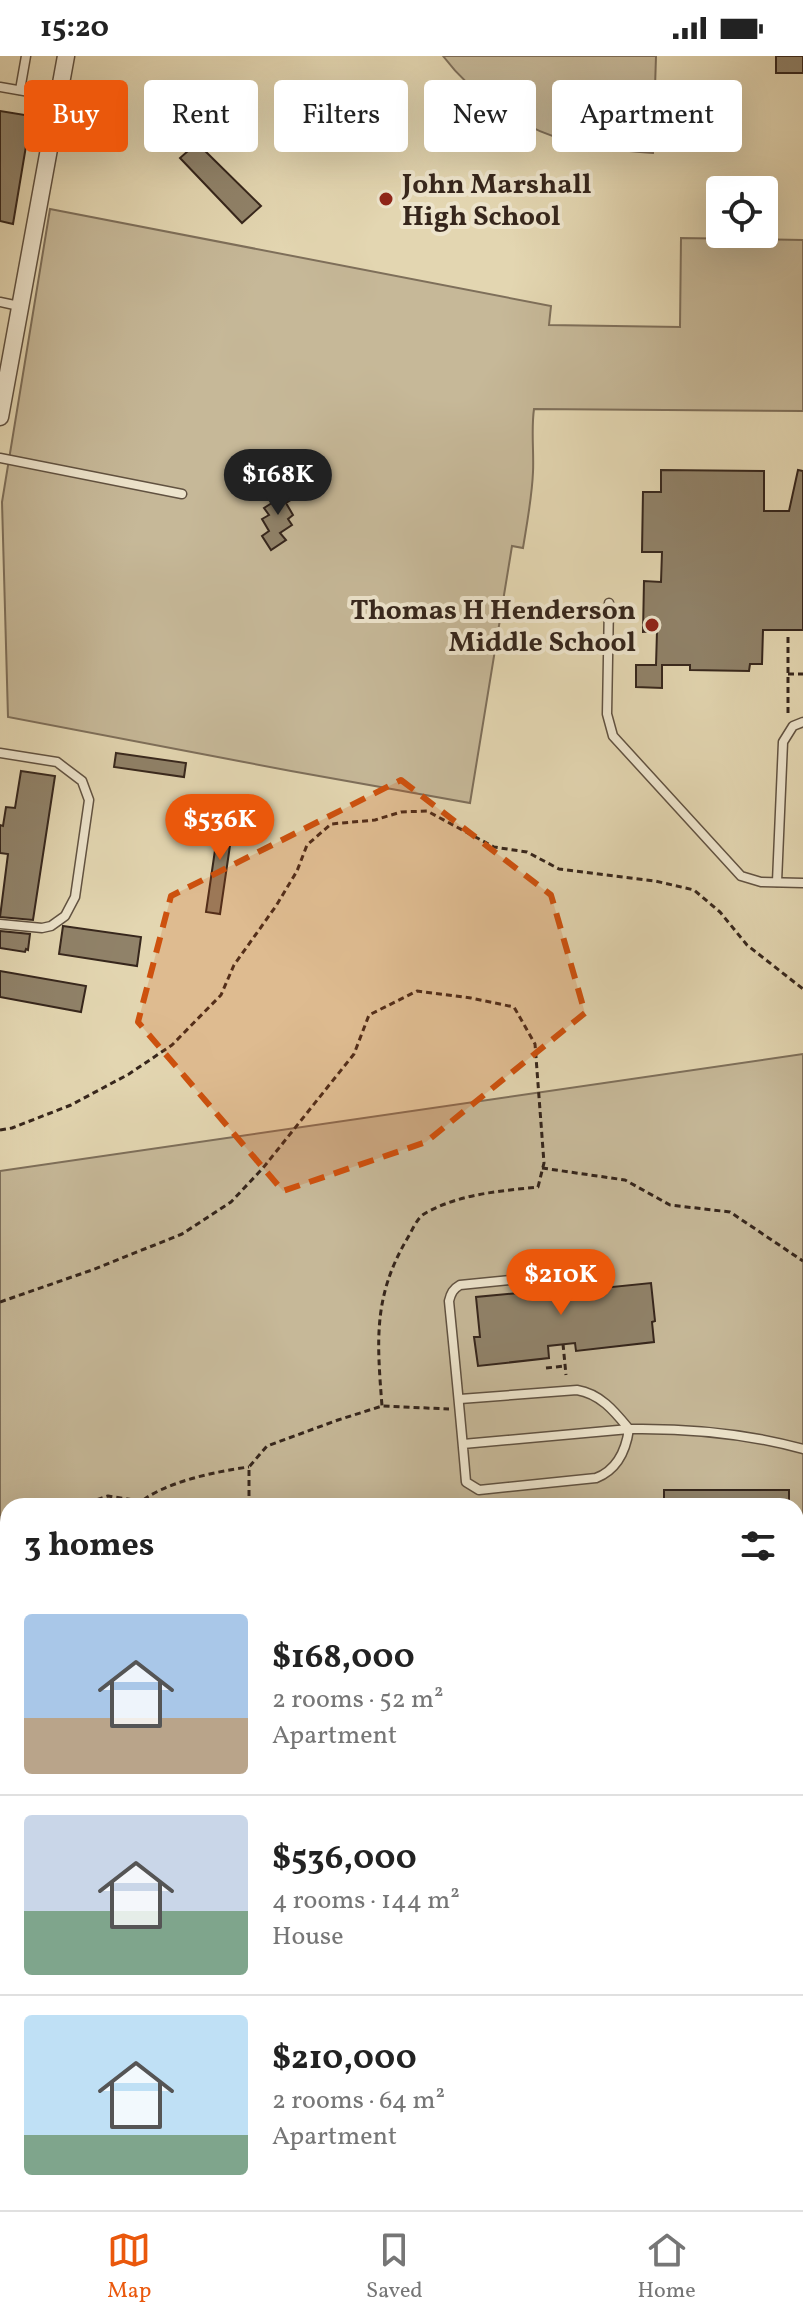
<!DOCTYPE html>
<html lang="en">
<head>
<meta charset="utf-8">
<style>
	:root { --surface:#fff; --page:#f2f2f2; --text:#222; --muted:#767676; --line:#e0e0e0; --accent:#ea580c }
	body { margin:0; font-family:Vollkorn,serif; background:var(--page); color:var(--text); height:100vh; display:flex; flex-direction:column; font-size:30px; white-space:nowrap }
	* { box-sizing:border-box; margin:0 }
	p { font-size:26px; color:var(--muted) }
	.icon { flex:none; width:44px; height:44px; fill:none; stroke:currentColor; stroke-width:2; stroke-linecap:round; stroke-linejoin:round }
	.map { position:relative; flex:1; overflow:hidden }
	.side { position:absolute; left:0px; top:1442px; width:804px; height:712px; display:flex; flex-direction:column; background:var(--surface); border-radius:24px 24px 0 0; box-shadow:0 8px 32px #0002 }
	.side>* { flex:none }
	.guide { position:absolute; left:24px; top:24px; width:756px; height:72px; display:flex; gap:16px }
	.fabs { position:absolute; left:706px; top:120px; display:grid; gap:16px }
	.fabs a { display:grid; place-items:center; width:72px; height:72px; border-radius:8px; background:var(--surface); box-shadow:0 8px 32px #0002; font-size:40px }
	.price { position:absolute; translate:-50% -68px; padding:0 18px; border-radius:28px; background:var(--accent); color:#fff; font-size:26px; line-height:52px; filter:drop-shadow(0 2px 4px #0008) }
	.price::after { content:''; position:absolute; left:50%; top:48px; width:24px; height:18px; margin-left:-12px; background:inherit; clip-path:polygon(0 0,100% 0,50% 100%) }
	.price.selected { background:#222; color:#fff }
	ul { padding:0; list-style:none }
	li { display:flex; align-items:center; gap:24px; height:200px; padding:0 24px }
	li+li { border-top:2px solid var(--line) }
	li span { display:grid; place-items:center; flex:none; width:224px; height:160px; border-radius:8px; color:#555 }
	li>.icon { margin-inline-start:auto }
	span .icon { width:96px; height:96px; fill:#fffc; stroke-width:1 }
	li b { font-size:34px }
	h2 { display:flex; justify-content:space-between; align-items:center; height:96px; padding:0 24px; font-size:34px }
	.chip { padding:0 28px; border-radius:8px; background:var(--surface); box-shadow:0 8px 32px #0002; font-size:28px; line-height:72px }
	.chip.selected { background:var(--accent); color:#fff }
	.status { display:flex; justify-content:space-between; align-items:center; height:56px; padding:0 40px; background:var(--surface); direction:ltr }
	.status svg { height:22px; fill:currentColor }
	.menu { display:flex; justify-content:space-around; align-items:center; height:112px; border-top:2px solid var(--line); background:var(--surface); font-size:22px; color:var(--muted) }
	.menu a { display:grid; justify-items:center; gap:4px }
	.menu .selected { color:var(--accent) }
	.map>svg:first-child { display:block }
</style>
</head>
<body>
<div class="status"><b>15:20</b><svg viewBox="0 0 49 12"><path d="M0 12V9h3v3zM5 12V6h3v6zM10 12V3h3v9zM15 12V0h3v12zM26 1h20v11H26zM47 4h2v5h-2z"/></svg></div>
<div class="map">
<svg width="803" height="2154" viewBox="0 0 803 2154">
	<rect width="100%" height="100%" fill="#e3d6b1"/>
	<filter id="stains"><feTurbulence type="fractalNoise" baseFrequency=".0025" numOctaves="4"/><feColorMatrix values="0 0 0 0 .2 0 0 0 0 .09 0 0 0 0 .02 0 0 0 .5 -.17"/></filter>
	<radialGradient id="worn" r=".72"><stop offset=".6" stop-color="#630" stop-opacity="0"/><stop offset="1" stop-color="#630" stop-opacity=".3"/></radialGradient>
	<g fill="#c6b898" stroke="#7e6f5a" stroke-width="2">
		<path d="M443,0H656L653,97C625,95 599,93 572,86C523,74 473,40 443,0Z"/>
		<path d="M50,153L551,250L549,269L680,271L681,182L803,184V355L534,353C531,374 534,395 533,416C532,441 527,467 523,492L512,490L470,747L291,715L8,661L2,446Z"/>
		<path d="M803,998V2020H796V1450H8L7,1749L0,1643V1115Z"/>
	</g>
	<g fill="#908269" stroke="#36261c" stroke-width="2">
		<rect x="776" y="0" width="27" height="17"/>
		<path d="M0,55L31,60L13,168L0,165Z"/>
		<path d="M197,87L261,150L242,167L180,102Z"/>
		<path d="M661,414L764,415V455H789L798,414L803,415V574H763L762,608H750L749,615L690,614V609H662V632L636,631V609H656L657,575L643,576L644,525L661,526L662,496H642L643,436H661Z"/>
		<path d="M284,428L294,442L286,447L293,459L288,463L292,469L280,477L286,484L271,494L262,480L269,475L262,463L269,459L264,452L275,445L270,437Z"/>
		<path d="M116,697L186,707L184,721L114,711Z"/>
		<path d="M21,715L55,720L33,864L0,861L8,798L0,797V769L3,770L6,751L15,752Z"/>
		<path d="M221,753L235,755L220,858L206,856Z"/>
		<path d="M63,870L141,881L137,910L59,898Z"/>
		<path d="M0,875L30,878L28,894L26,893L25,896L0,892Z"/>
		<path d="M0,915L86,930L81,956L0,941Z"/>
		<path d="M546,1196L547,1208L567,1207L572,1230L582,1228L583,1234L651,1227L655,1265L652,1266L654,1286L576,1295L575,1287L548,1290L549,1302L478,1310L474,1281H480L476,1241L530,1236V1221L534,1220L530,1199Z"/>
		<rect x="664" y="1434" width="125" height="16"/>
	</g>
	<g fill="none" stroke-linecap="round" stroke-linejoin="round">
		<g stroke="#615241" stroke-width="11">
			<g id="lane">
				<path d="M0,31L58,41"/>
				<path d="M20,34L26,0"/>
				<path d="M0,246L19,250"/>
				<path d="M0,402L182,438"/>
				<path d="M609,547L607,658L613,680L741,820L761,826L803,827"/>
				<path d="M0,697L57,706L82,725L89,744L75,841L65,860L51,870L42,872L0,868"/>
				<path d="M777,826L783,686L793,670L803,666"/>
				<path d="M460,1343L577,1334C601,1338 615,1356 629,1373C689,1372 745,1377 803,1393"/>
				<path d="M463,1388L629,1373C626,1394 617,1414 596,1422L479,1434L466,1426C461,1366 455,1306 449,1245C451,1237 453,1233 460,1229L519,1223"/>
			</g>
		</g>
		<g stroke="#615241" stroke-width="19">
			<g id="street">
				<path d="M0,361L66,0"/>
				<path d="M712,2154L721,2146"/>
			</g>
		</g>
		<g stroke="#36261c" stroke-width="25">
			<g id="secondary">
				<path d="M0,1954L8,1955"/>
				<path d="M796,2039H803"/>
				<path d="M796,2062L803,2063"/>
			</g>
		</g>
		<g stroke="#36261c" stroke-width="3" stroke-dasharray="6 4" stroke-linecap="butt">
			<path d="M788,618H803"/>
			<path d="M788,657V579"/>
			<path d="M0,1074L12,1072L71,1049L129,1018L172,989L221,939L234,909L276,850L297,815L307,789L331,768L375,764L401,756L427,755L494,791L527,796L559,813L655,825L694,834L720,856L747,889L803,933"/>
			<path d="M542,1112L625,1124L670,1149L730,1156L803,1205"/>
			<path d="M0,1246L92,1214L182,1178L231,1146L263,1112L354,998L369,959L417,935L471,942L514,951L535,988L544,1107L538,1131C500,1135 458,1138 424,1158C417,1162 412,1175 407,1183C373,1241 377,1285 382,1350"/>
			<path d="M563,1288L566,1319"/>
			<path d="M546,1312L565,1310"/>
			<path d="M78,1450L108,1440L141,1445"/>
			<path d="M136,1450C159,1427 217,1415 249,1411"/>
			<path d="M249,1450V1411L267,1390L338,1364L382,1350L449,1353"/>
			<path d="M0,1475L8,1473"/>
			<path d="M0,1636L8,1653"/>
		</g>
		<use href="#lane" stroke="#ede4cc" stroke-width="8"/>
		<use href="#street" stroke="#ede4cc" stroke-width="16"/>
		<use href="#secondary" stroke="#ede4cc" stroke-width="22"/>
	</g>
	<path fill="#cd510e" fill-opacity="0.2" stroke="#cd510e" stroke-width="6" stroke-dasharray="16 10" stroke-linejoin="round" d="M401,724L551,839L585,957L426,1086L283,1135L138,966L171,840Z"/>
	<g fill="#8f2418" stroke="#ede4cc" stroke-width="3">
		<circle cx="386" cy="143" r="8"/>
		<circle cx="652" cy="569" r="8"/>
	</g>
	<g text-anchor="middle" stroke-width="8" stroke-linejoin="round" paint-order="stroke">
		<g font-size="28" font-weight="bold" fill="#36261c" stroke="#ede4cc" text-anchor="start">
			<text x="402" y="137">John Marshall<tspan x="402" dy="32">High School</tspan></text>
			<text x="636" y="563" text-anchor="end">Thomas H Henderson<tspan x="636" dy="32">Middle School</tspan></text>
		</g>
	</g>
	<rect width="100%" height="100%" filter="url(#stains)"/>
	<rect width="100%" height="100%" fill="url(#worn)"/>
</svg>
<div class="fabs">
<a><svg class="icon" aria-label="locate" viewBox="0 0 24 24"><circle cx="12" cy="12" r="6"/><path d="M12 2v4M12 18v4M2 12h4M18 12h4"/></svg></a>
</div>
<b class="price selected" style="left:278px;top:461px">$168K</b>
<b class="price" style="left:220px;top:806px">$536K</b>
<b class="price" style="left:561px;top:1261px">$210K</b>
<div class="guide">
<a class="chip selected">Buy</a>
<a class="chip">Rent</a>
<a class="chip">Filters</a>
<a class="chip">New</a>
<a class="chip">Apartment</a>
</div>
<section class="side">
<h2>3 homes<svg class="icon" aria-label="filters" viewBox="0 0 24 24"><path d="M4 7h16M4 17h16"/><circle cx="9" cy="7" r="2"/><circle cx="15" cy="17" r="2"/></svg></h2>
<ul>
<li><span style="background:linear-gradient(#a9c7e8 65%,#b9a48a 0)"><svg class="icon" aria-label="home" viewBox="0 0 24 24"><path d="M3 11l9-7 9 7M6 9v11h12V9"/></svg></span><div><b>$168,000</b><p>2 rooms · 52 m²</p><p>Apartment</p></div></li>
<li><span style="background:linear-gradient(#c9d6e8 60%,#7fa58c 0)"><svg class="icon" aria-label="home" viewBox="0 0 24 24"><path d="M3 11l9-7 9 7M6 9v11h12V9"/></svg></span><div><b>$536,000</b><p>4 rooms · 144 m²</p><p>House</p></div></li>
<li><span style="background:linear-gradient(#bfe0f5 75%,#7fa58c 0)"><svg class="icon" aria-label="home" viewBox="0 0 24 24"><path d="M3 11l9-7 9 7M6 9v11h12V9"/></svg></span><div><b>$210,000</b><p>2 rooms · 64 m²</p><p>Apartment</p></div></li>
</ul>
</section>
</div>
<nav class="menu">
<a class="selected"><svg class="icon" aria-label="map" viewBox="0 0 24 24"><path d="M3 6l6-2 6 2 6-2v14l-6 2-6-2-6 2zM9 4v14M15 6v14"/></svg>Map</a>
<a><svg class="icon" aria-label="saved" viewBox="0 0 24 24"><path d="M7 4h10v16l-5-4-5 4z"/></svg>Saved</a>
<a><svg class="icon" aria-label="home" viewBox="0 0 24 24"><path d="M3 11l9-7 9 7M6 9v11h12V9"/></svg>Home</a>
</nav>
</body>
</html>
